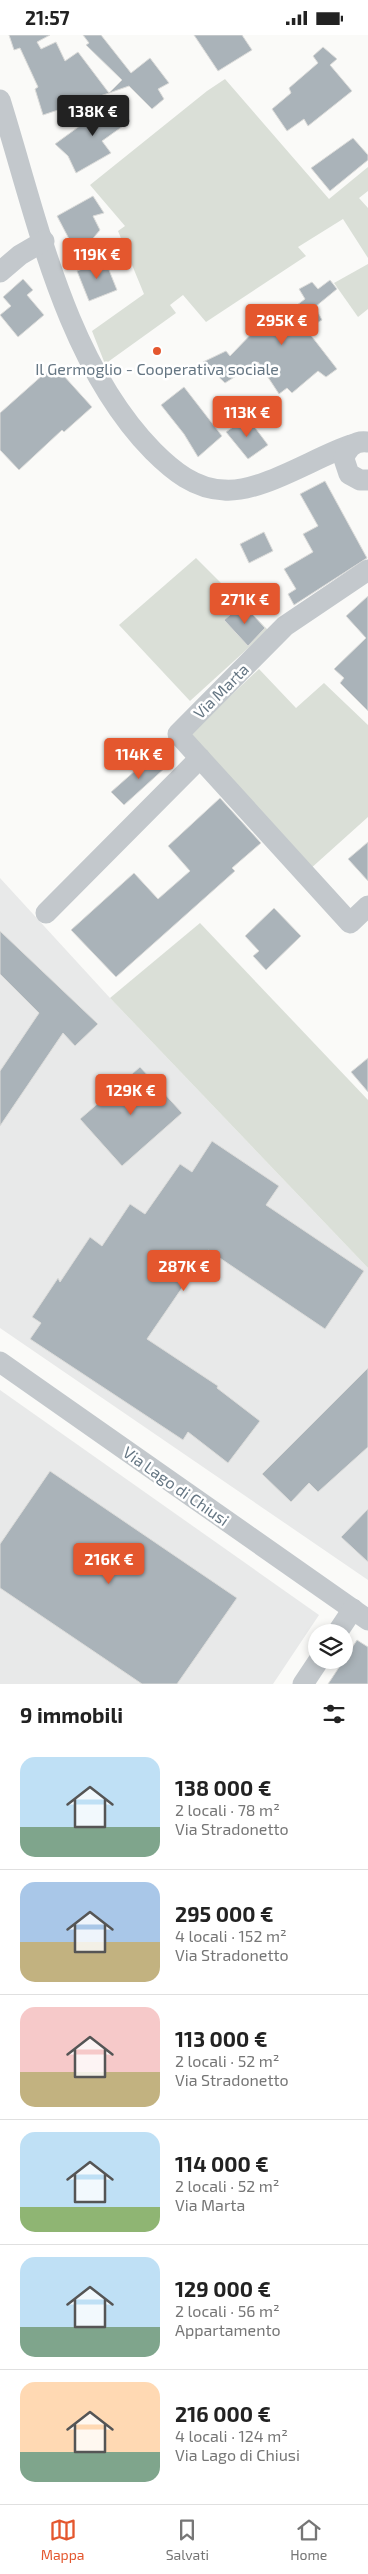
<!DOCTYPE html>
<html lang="it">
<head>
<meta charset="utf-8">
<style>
	:root { --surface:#fff; --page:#f2f2f2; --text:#222; --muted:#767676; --line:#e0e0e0; --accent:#e4572e }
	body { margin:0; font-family:"Exo 2",sans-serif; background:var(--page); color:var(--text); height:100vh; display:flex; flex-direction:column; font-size:19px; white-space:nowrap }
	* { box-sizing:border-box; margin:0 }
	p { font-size:16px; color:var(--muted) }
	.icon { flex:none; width:28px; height:28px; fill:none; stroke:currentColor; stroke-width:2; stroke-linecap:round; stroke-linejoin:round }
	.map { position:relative; height:1649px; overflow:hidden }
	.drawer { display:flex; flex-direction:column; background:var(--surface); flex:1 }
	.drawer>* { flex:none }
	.controls { position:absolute; left:308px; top:1589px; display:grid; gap:10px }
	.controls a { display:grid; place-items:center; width:45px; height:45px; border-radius:50%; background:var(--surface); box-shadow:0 2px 8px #0003; font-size:25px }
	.price { position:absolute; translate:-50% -42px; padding:0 11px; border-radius:5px; background:var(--accent); color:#fff; font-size:16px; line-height:32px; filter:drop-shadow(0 1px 2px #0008) }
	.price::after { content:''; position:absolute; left:50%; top:30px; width:15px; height:11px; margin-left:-8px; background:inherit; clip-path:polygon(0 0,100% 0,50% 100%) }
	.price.active { background:#222; color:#fff }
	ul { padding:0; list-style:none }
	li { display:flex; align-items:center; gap:15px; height:125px; padding:0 20px }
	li+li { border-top:1px solid var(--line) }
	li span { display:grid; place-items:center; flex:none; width:140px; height:100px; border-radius:15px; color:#555 }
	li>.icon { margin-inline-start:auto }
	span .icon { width:60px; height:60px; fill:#fffc; stroke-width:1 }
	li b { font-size:21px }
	h2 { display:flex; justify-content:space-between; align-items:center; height:60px; padding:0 20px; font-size:21px }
	.status { display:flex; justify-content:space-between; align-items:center; height:35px; padding:0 25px; background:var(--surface); direction:ltr }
	.status svg { height:14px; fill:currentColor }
	.menu { display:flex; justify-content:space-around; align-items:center; height:70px; border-top:1px solid var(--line); background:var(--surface); font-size:14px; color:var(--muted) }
	.menu a { display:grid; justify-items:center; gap:2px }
	.menu .active { color:var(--accent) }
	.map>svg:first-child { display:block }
</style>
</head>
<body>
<div class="status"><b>21:57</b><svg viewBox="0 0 49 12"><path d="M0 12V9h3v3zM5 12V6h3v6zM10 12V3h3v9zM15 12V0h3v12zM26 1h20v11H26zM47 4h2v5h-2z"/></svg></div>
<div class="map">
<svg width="368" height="1649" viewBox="0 0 368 1649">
	<rect width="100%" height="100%" fill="#fafaf8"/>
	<g fill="#e8e9e9">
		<path d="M0,843L110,963L368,1233V1545L0,1293Z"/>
		<path d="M0,1355L319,1580L273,1649H0Z"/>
	</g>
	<g fill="#dadfd7">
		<path d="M225,44L329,164L368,132V156L359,163L368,173V223L343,184L298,212L306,221L206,287L183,260L170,270L176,278L105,329L92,296L144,259L118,196L125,191L90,150L207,56Z"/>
		<path d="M368,229V274L358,282L334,248Z"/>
		<path d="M196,523L268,595L190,666L119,590Z"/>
		<path d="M259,634L296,673L324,648L368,690V782L309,835L188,701Z"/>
		<path d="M200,888L368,1065V1233L110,963Z"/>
	</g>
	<g fill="#aab3b9" stroke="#dcdcda">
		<path d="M9,0H50L37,7L41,14L56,7L65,26L78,17L109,58L43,80L35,54L38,52L20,13L14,15Z"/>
		<path d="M83,0H101L131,38L150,23L169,48L158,54L164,64L152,74L129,51L109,58L122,45L86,10L89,8Z"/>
		<path d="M194,0H242L252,15L218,36Z"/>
		<path d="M323,12L337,24L330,30L352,56L308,91L304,84L287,96L272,74L291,58L289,53L318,28L313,21Z"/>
		<path d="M114,66L130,86L102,106L111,118L76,138L68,121L55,109Z"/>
		<path d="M353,103L368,120V125L330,156L311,133Z"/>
		<path d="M93,161L104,178L93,181L100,195L78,221L57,181Z"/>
		<path d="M105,225L117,255L89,266L77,236Z"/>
		<path d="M23,244L33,255L27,260L44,280L18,302L0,280L11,271L3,262Z"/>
		<path d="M330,245L337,254L315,272L322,285L306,294L337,334L326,342L318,336L292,358L287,353L279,359L258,327L225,348L203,327L226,316L230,321L258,292L274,283L276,286L305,264L299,254L312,247L318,254Z"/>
		<path d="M54,330L92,372L64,397L62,395L19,435L0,415V378Z"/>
		<path d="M184,352L222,401L198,422L184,399L161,370Z"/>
		<path d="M247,382L268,410L248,424L226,397Z"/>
		<path d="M325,446L367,523L294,570L288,559L296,554L284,534L313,517L303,499L318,491L300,459Z"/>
		<path d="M264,497L273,516L249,528L240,509Z"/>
		<path d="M368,561V676L340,648L344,643L334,634L366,603L346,581Z"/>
		<path d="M243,569L265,593L248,611L224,585Z"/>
		<path d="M154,719L166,732L124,770L111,757Z"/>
		<path d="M220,763L261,808L232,833L235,836L116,942L71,895L134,838L158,864L190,836L168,811Z"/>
		<path d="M368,807V846L348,824Z"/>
		<path d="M274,873L301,901L266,935L253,921L259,916L245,901Z"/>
		<path d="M0,896L98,989L75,1011L63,998L0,1091V1036L39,978L0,939Z"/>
		<path d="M368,1023V1057L351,1037Z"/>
		<path d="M140,1032L182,1078L122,1131L80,1084Z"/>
		<path d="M212,1106L279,1151L266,1170L364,1236L325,1294L208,1215L147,1304L218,1351L217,1353L260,1386L228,1428L188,1397L183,1405L30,1304L41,1288L32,1282L58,1243L60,1247L90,1202L102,1211L130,1169L145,1179L180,1129L192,1137Z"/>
		<path d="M368,1333V1412L318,1457L309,1448L291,1467L262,1439Z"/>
		<path d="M50,1436L237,1563L177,1649H142L0,1553V1509Z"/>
		<path d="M368,1474V1527L341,1502Z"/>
		<path d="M357,1605L368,1612V1649H328Z"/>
	</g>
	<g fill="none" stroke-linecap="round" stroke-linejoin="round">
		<g stroke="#c3c8cc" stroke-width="21">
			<path d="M0,65C37,183 65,326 153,416C173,436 195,454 224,455C261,458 315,422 351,410"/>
			<path d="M0,237L20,220L44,206"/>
			<path d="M368,407C355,405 347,412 344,424L349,439L360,445H368"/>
			<path d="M368,535L285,591L178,699L350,888L368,871"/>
			<path d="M46,878L200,723"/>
			<path d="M0,1327L368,1585"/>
			<path d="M337,1598L353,1574"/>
			<path d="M303,1649L319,1625"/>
		</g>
	</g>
	<circle fill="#e4572e" stroke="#fff" stroke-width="2" cx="157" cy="316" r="5"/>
	<g text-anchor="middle" stroke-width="5" stroke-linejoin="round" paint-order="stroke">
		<g font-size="16" fill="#657683" stroke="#fff">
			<text x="157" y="340">Il Germoglio - Cooperativa sociale</text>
		</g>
		<g font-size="16" fill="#657683" stroke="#fff">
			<text transform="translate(221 656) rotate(-45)" y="6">Via Marta</text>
			<text transform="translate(176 1451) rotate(35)" y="6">Via Lago di Chiusi</text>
		</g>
	</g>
</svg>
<div class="controls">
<a><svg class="icon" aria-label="layers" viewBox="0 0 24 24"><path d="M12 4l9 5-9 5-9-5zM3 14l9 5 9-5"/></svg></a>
</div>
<b class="price active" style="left:93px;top:102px">138K €</b>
<b class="price" style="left:97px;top:245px">119K €</b>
<b class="price" style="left:282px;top:311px">295K €</b>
<b class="price" style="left:247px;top:403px">113K €</b>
<b class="price" style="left:245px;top:590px">271K €</b>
<b class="price" style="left:139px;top:745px">114K €</b>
<b class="price" style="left:131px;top:1081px">129K €</b>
<b class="price" style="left:184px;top:1257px">287K €</b>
<b class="price" style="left:109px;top:1550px">216K €</b>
</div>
<section class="drawer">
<h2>9 immobili<svg class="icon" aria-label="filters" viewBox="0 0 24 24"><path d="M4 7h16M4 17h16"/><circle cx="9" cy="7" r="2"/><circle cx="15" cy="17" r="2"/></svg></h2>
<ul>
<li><span style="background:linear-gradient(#bfe0f5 70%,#7fa58c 0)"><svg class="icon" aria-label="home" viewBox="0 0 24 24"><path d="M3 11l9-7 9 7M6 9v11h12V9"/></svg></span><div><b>138 000 €</b><p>2 locali · 78 m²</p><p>Via Stradonetto</p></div></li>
<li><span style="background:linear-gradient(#a9c7e8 60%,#c2b280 0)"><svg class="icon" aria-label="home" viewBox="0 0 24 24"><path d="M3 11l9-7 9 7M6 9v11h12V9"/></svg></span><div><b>295 000 €</b><p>4 locali · 152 m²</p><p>Via Stradonetto</p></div></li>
<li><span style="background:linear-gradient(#f6c9c9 65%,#c2b280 0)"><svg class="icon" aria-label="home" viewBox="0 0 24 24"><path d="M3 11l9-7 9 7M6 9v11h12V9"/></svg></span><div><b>113 000 €</b><p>2 locali · 52 m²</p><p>Via Stradonetto</p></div></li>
<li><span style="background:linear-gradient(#bfe0f5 75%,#8fb573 0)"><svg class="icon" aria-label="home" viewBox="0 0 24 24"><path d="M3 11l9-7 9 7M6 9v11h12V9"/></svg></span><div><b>114 000 €</b><p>2 locali · 52 m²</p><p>Via Marta</p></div></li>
<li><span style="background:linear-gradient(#bfe0f5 70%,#7fa58c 0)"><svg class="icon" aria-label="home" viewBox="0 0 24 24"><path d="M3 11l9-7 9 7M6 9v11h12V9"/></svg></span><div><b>129 000 €</b><p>2 locali · 56 m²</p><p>Appartamento</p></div></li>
<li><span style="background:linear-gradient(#ffd9b3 70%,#7fa58c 0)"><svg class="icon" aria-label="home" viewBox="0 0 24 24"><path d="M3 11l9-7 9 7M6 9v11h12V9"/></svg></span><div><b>216 000 €</b><p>4 locali · 124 m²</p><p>Via Lago di Chiusi</p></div></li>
</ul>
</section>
<nav class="menu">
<a class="active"><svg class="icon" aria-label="map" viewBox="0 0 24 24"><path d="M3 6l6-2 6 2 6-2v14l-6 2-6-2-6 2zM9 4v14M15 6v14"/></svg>Mappa</a>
<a><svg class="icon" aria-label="saved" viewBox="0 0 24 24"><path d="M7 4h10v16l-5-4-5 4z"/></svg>Salvati</a>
<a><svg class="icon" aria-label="home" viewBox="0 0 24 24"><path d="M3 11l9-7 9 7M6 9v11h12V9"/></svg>Home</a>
</nav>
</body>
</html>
